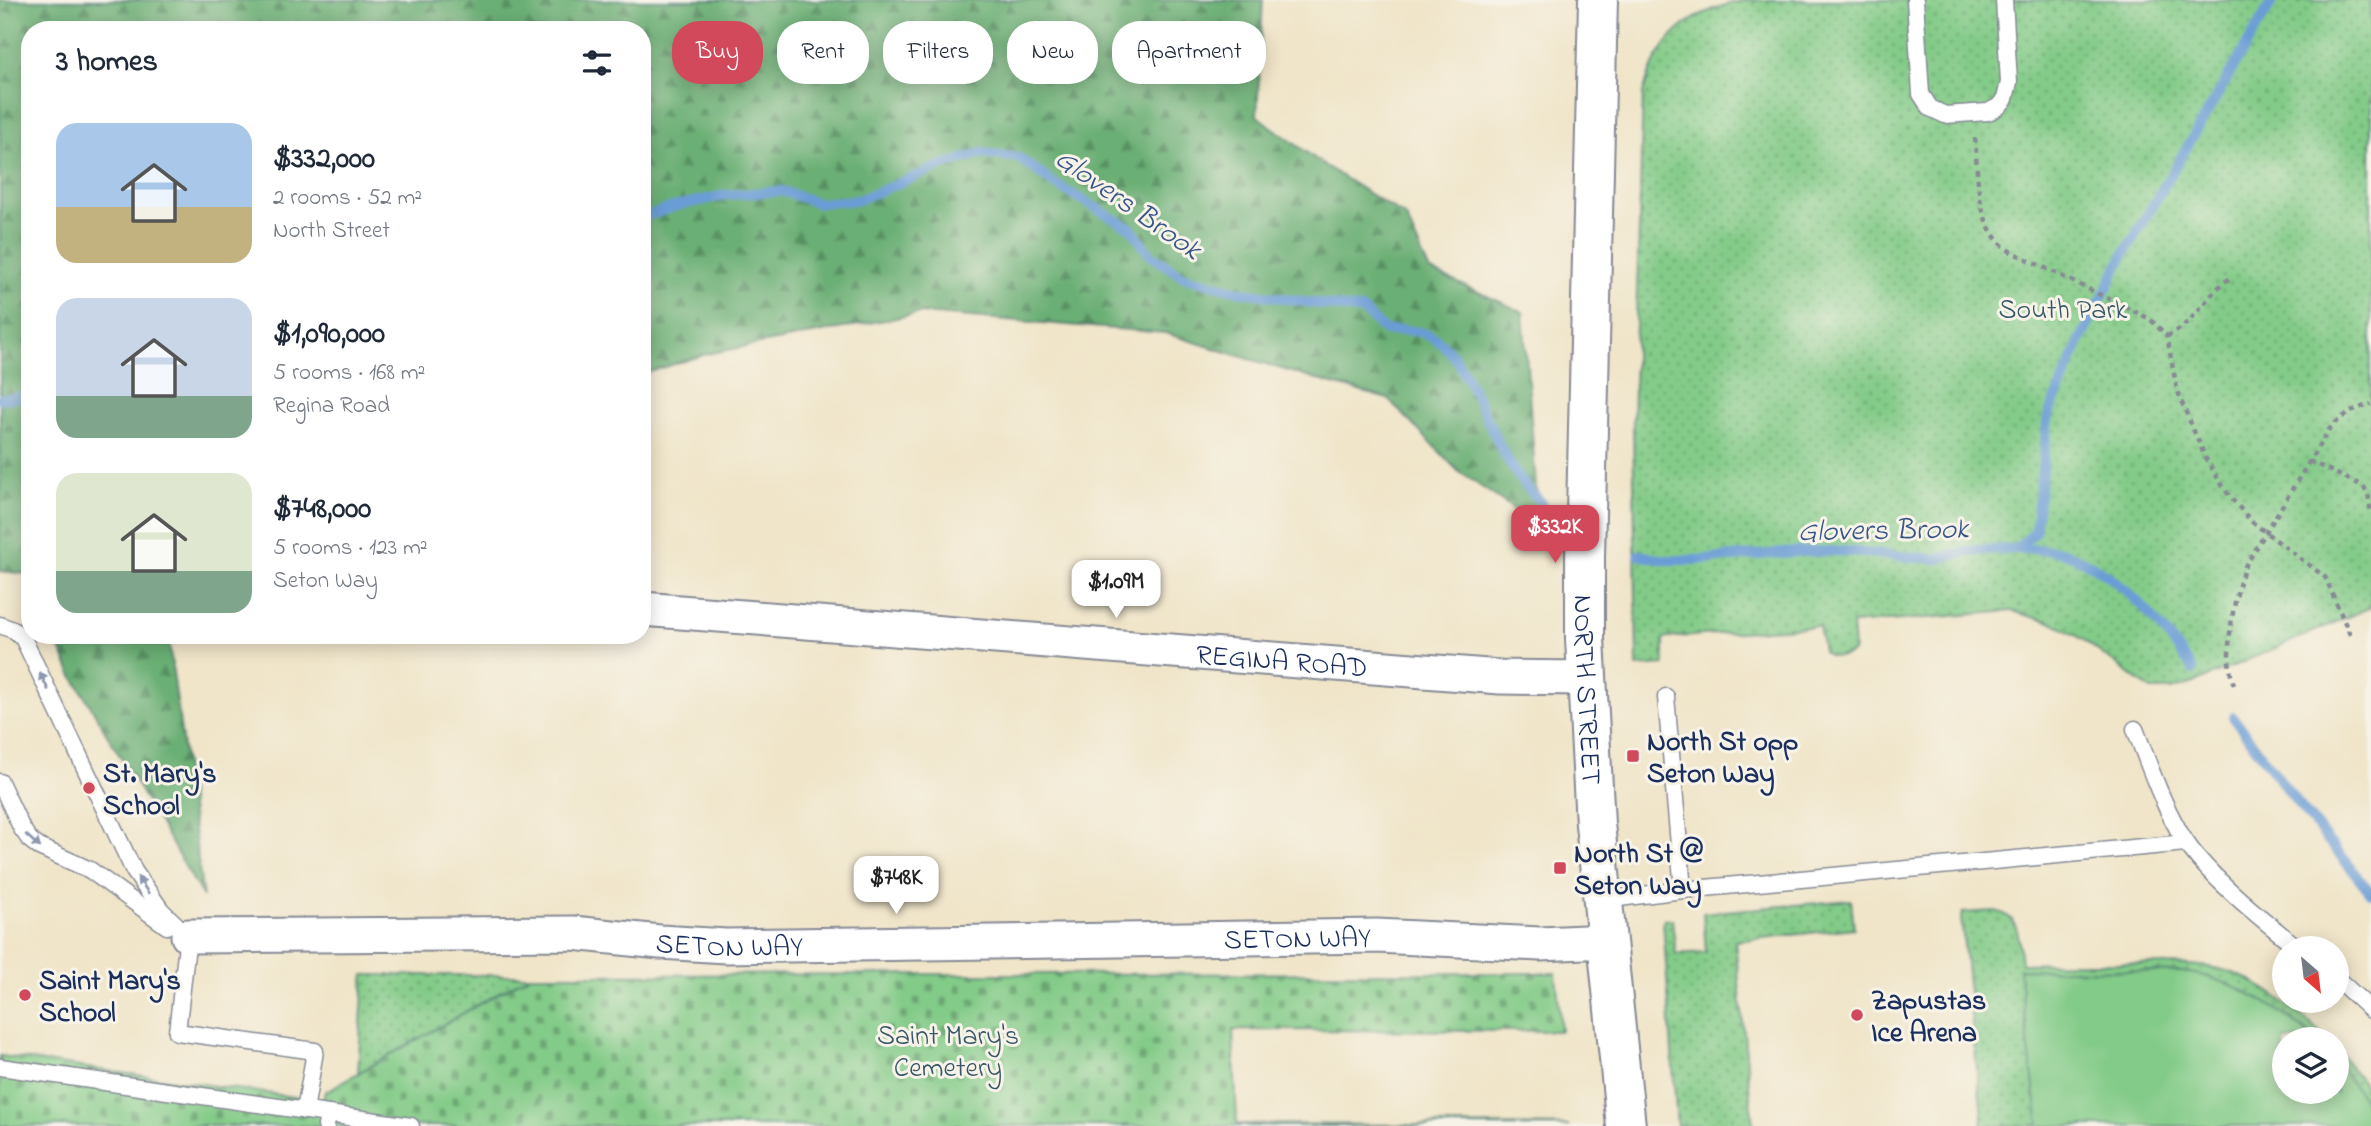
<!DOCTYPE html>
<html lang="en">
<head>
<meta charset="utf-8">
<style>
	:root { --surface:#fff; --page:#f2f2f3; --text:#1f2937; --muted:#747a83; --accent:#d1495b }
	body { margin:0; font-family:"Indie Flower",sans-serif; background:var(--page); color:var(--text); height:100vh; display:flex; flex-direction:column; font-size:26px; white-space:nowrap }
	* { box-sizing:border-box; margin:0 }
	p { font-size:23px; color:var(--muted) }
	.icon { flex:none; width:38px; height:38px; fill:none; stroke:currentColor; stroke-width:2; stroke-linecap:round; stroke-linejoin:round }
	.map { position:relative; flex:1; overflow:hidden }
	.side { position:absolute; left:21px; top:21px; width:630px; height:623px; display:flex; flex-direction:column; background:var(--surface); border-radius:28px; box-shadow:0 4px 18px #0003 }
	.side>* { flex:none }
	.banner { position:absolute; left:672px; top:21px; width:665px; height:63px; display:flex; gap:14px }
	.needle { width:46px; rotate:152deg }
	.buttons { position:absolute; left:2272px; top:936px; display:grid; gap:14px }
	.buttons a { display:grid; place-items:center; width:77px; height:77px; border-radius:50%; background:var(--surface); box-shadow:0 4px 18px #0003; font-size:35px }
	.price { position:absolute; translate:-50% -60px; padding:0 16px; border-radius:14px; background:#fff; color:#222; font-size:23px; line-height:46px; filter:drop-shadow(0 2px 4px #0008) }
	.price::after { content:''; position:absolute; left:50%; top:42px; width:21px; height:16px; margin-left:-10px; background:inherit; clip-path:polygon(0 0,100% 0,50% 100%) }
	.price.current { background:var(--accent); color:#fff }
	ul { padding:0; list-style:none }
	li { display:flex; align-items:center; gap:21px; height:175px; padding:0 35px }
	li span { display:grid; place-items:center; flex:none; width:196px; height:140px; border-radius:21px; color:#555 }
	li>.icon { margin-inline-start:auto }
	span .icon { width:84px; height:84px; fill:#fffc; stroke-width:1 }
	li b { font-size:30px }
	h2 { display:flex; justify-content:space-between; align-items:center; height:84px; padding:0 35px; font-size:30px }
	.chip { padding:0 24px; border-radius:28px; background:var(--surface); box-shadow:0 4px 18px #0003; font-size:24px; line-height:63px }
	.chip.current { background:var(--accent); color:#fff }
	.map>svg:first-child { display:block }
</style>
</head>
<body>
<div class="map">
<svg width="2371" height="1126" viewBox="0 0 2371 1126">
	<defs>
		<pattern id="forest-firs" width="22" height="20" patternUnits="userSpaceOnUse" patternTransform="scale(1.75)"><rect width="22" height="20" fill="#6aaf74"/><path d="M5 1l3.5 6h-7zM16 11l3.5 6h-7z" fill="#568f62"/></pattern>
		<pattern id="cemetery-stones" width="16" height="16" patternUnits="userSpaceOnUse" patternTransform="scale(1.75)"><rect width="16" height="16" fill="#83cb88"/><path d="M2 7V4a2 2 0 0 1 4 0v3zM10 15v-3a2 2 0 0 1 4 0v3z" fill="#6aa572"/></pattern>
		<pattern id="park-dots" width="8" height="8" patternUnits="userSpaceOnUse" patternTransform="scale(1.75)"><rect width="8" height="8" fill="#83cb88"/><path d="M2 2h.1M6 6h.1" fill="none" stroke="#6aa572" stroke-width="1.8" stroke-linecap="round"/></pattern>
	</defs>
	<rect width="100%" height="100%" fill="#f7f3e8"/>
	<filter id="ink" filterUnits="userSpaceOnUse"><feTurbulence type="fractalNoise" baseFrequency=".0143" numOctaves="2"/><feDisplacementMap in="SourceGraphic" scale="14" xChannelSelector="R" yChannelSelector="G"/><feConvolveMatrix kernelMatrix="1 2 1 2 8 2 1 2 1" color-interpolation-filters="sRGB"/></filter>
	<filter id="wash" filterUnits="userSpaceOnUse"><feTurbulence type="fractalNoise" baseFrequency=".00686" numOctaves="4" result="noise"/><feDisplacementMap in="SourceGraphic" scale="28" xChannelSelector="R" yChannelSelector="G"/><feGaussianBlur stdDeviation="1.57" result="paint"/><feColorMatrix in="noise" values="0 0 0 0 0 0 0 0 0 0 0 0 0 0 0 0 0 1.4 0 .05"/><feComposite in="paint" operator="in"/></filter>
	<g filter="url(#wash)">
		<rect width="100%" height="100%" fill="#f0e5c9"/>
		<g fill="url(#forest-firs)" stroke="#426f69" stroke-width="2">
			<path d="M0,0H1263L1257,116L1324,165L1406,217L1429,270L1523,312L1539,526L1458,471L1388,399L1311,378L1165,333L922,313L707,354L642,374V30H30V580L27,574L0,571Z"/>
			<path d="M54,635H168L203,897L71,673Z"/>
		</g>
		<path fill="url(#cemetery-stones)" stroke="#4f7d73" stroke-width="2" d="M1556,973L1561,1031L1233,1030L1237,1124L1570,1126H0V1056L323,1101L325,1092L530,975Z"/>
		<g fill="url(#park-dots)" stroke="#4f7d73" stroke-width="2">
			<path d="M1745,0H2371V607L2194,683L2171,690H2151L2082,639L2054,623L2012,611L1852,624L1854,648L1853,652C1842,657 1832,660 1823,651L1819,626L1664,638V665L1637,667L1633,421L1643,93C1659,36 1689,12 1745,0Z"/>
			<path d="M1851,900L1854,928L1735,941L1753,1126H1677L1663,920L1672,919L1676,954L1706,952L1703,913Z"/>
			<path d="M1995,911C2023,916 2018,942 2021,964C2065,963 2107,962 2151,964C2180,964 2209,964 2236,974C2270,987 2301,1016 2328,1039L2284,1040V1092H2336V1048L2371,1093V1126H1983L1961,917L1962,913Z"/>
			<path d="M364,975H530L358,1073Z"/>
		</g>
		<path fill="#83cb88" stroke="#4f7d73" stroke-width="2" d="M2019,969L2184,972C2234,979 2278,1007 2315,1039L2284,1040V1092H2336V1062L2371,1109V1126H2039Z"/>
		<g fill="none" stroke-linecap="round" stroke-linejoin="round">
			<g stroke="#6a9cd5" stroke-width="10">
				<path d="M642,218L676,206L726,195L782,191L818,203L858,200L938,167L982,153L1019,158L1053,183L1132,229L1149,254L1182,276L1238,291L1364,311L1385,331C1400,330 1420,329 1433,337C1456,352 1465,375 1477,398C1495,435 1510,475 1542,503"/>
				<path d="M0,399L30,396"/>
				<path d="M2016,549C2031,550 2050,548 2064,553C2119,571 2161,624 2193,670"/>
				<path d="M1639,555L1664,560H1695L1795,552L1843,551L1935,559L1975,550L2016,549L2035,532L2048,416L2081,339L2122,258L2273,0"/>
				<path d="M2233,717L2295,800L2371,893"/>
			</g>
		</g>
	</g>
	<g filter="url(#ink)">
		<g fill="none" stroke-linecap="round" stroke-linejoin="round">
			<g stroke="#868a94" stroke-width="19">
				<g id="lane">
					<path d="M1915,0L1921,94L1930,108L1945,115L1988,112L1998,107L2005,99L2009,82L2004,0"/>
					<path d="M0,625L13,630L23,638L134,871L161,910L188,936"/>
					<path d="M1666,697L1683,890"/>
					<path d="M2135,729C2150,767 2163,807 2185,841C2209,877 2264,921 2298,948"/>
					<path d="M0,782L22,829L30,840L39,847L90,870L167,926"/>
					<path d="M1603,900L1683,890L2186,843"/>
					<path d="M188,936L177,1032L315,1051L305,1111"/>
					<path d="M2336,978L2371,1010"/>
					<path d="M0,1067L328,1114"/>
					<path d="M326,1126L328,1114L411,1126"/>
				</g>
			</g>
			<g stroke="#868a94" stroke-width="37">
				<g id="street">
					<path id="s1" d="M642,609L1500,677L1587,678"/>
					<path id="s2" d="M188,936L573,933L660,942L726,946L1377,936L1540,944L1607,941"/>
				</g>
			</g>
			<g stroke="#868a94" stroke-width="42">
				<g id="secondary">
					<path id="s3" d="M1598,0L1585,557V639L1595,824L1626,1126"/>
				</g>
			</g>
			<g stroke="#868a94" stroke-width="4.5" stroke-dasharray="5 5" stroke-linecap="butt">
				<path d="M1975,138C1978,175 1975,232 2012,252L2150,319L2167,336L2176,385L2182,403L2206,459L2217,477L2230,497L2252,522L2325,577L2351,637"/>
				<path d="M2167,336C2193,326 2206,294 2229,279"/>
				<path d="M2309,461L2363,486L2368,493L2371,513"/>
				<path d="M2234,685C2222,654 2234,600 2244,568L2328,431C2339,417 2354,409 2371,404"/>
			</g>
			<use href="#lane" stroke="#fff" stroke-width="16"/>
			<use href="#street" stroke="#fff" stroke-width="33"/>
			<use href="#secondary" stroke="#fff" stroke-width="38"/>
		</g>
		<defs><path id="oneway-solid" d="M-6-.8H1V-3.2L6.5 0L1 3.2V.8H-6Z" transform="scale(1.75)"/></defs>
		<g fill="#8d97ae">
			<use href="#oneway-solid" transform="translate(44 681) rotate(-115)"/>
			<use href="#oneway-solid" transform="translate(33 841) rotate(42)"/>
			<use href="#oneway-solid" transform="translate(143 885) rotate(-124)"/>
		</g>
	</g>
	<g fill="#d1495b" stroke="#f7f3e8" stroke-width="2.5">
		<rect x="1626" y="749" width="14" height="14" rx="3.5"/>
		<circle cx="89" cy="788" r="7"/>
		<rect x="1553" y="861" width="14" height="14" rx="3.5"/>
		<circle cx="25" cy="995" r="7"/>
		<circle cx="1857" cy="1015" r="7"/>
	</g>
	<g text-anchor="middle" stroke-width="6" stroke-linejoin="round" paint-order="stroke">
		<g font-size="28" fill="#355668" stroke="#f7f3e8">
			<text x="2063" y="318">South Park</text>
			<text x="948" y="1044">Saint Mary's<tspan x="948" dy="32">Cemetery</tspan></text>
		</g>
		<g font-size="28" fill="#1b2f5e" stroke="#f7f3e8">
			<text dy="10" stroke="none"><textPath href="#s1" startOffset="642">REGINA ROAD</textPath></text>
			<text dy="10" stroke="none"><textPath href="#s3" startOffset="690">NORTH STREET</textPath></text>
			<text dy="10" stroke="none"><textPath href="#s2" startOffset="1110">SETON WAY</textPath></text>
			<text dy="10" stroke="none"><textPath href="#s2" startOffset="542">SETON WAY</textPath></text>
		</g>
		<g font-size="28" font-weight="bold" fill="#1b2f5e" stroke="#f7f3e8" text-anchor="start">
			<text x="1647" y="750">North St opp<tspan x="1647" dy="32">Seton Way</tspan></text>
			<text x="103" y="782">St. Mary's<tspan x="103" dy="32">School</tspan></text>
			<text x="1574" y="862">North St @<tspan x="1574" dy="32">Seton Way</tspan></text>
			<text x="39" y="989">Saint Mary's<tspan x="39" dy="32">School</tspan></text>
			<text x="1871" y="1009">Zapustas<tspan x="1871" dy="32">Ice Arena</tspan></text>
		</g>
		<g font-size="30" font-style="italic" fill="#375588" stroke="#f7f3e8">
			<text transform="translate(1129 203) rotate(35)" y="10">Glovers Brook</text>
			<text transform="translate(1883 529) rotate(-1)" y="10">Glovers Brook</text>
		</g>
	</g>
</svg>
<div class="buttons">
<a><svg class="needle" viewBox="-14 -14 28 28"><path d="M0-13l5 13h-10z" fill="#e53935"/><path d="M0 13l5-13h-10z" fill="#747a83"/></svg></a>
<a><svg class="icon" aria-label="layers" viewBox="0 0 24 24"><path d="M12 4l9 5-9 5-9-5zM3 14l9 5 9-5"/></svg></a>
</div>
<b class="price current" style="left:1555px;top:565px">$332K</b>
<b class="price" style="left:1116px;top:620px">$1.09M</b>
<b class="price" style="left:896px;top:916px">$748K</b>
<div class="banner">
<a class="chip current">Buy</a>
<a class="chip">Rent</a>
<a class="chip">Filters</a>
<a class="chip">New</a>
<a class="chip">Apartment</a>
</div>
<section class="side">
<h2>3 homes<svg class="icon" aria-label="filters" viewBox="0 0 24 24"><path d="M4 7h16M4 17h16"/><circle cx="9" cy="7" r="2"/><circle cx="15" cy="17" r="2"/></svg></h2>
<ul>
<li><span style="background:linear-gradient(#a9c7e8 60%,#c2b280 0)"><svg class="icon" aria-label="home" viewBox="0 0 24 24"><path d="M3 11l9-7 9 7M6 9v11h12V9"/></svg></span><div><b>$332,000</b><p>2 rooms · 52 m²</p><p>North Street</p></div></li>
<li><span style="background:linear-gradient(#c9d6e8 70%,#7fa58c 0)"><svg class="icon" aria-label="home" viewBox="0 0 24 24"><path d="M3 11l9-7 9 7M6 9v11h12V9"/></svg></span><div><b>$1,090,000</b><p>5 rooms · 168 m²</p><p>Regina Road</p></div></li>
<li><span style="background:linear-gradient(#dfe7d0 70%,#7fa58c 0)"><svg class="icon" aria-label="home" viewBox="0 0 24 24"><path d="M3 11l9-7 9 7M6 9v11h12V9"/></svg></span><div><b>$748,000</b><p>5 rooms · 123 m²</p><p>Seton Way</p></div></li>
</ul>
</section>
</div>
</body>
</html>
